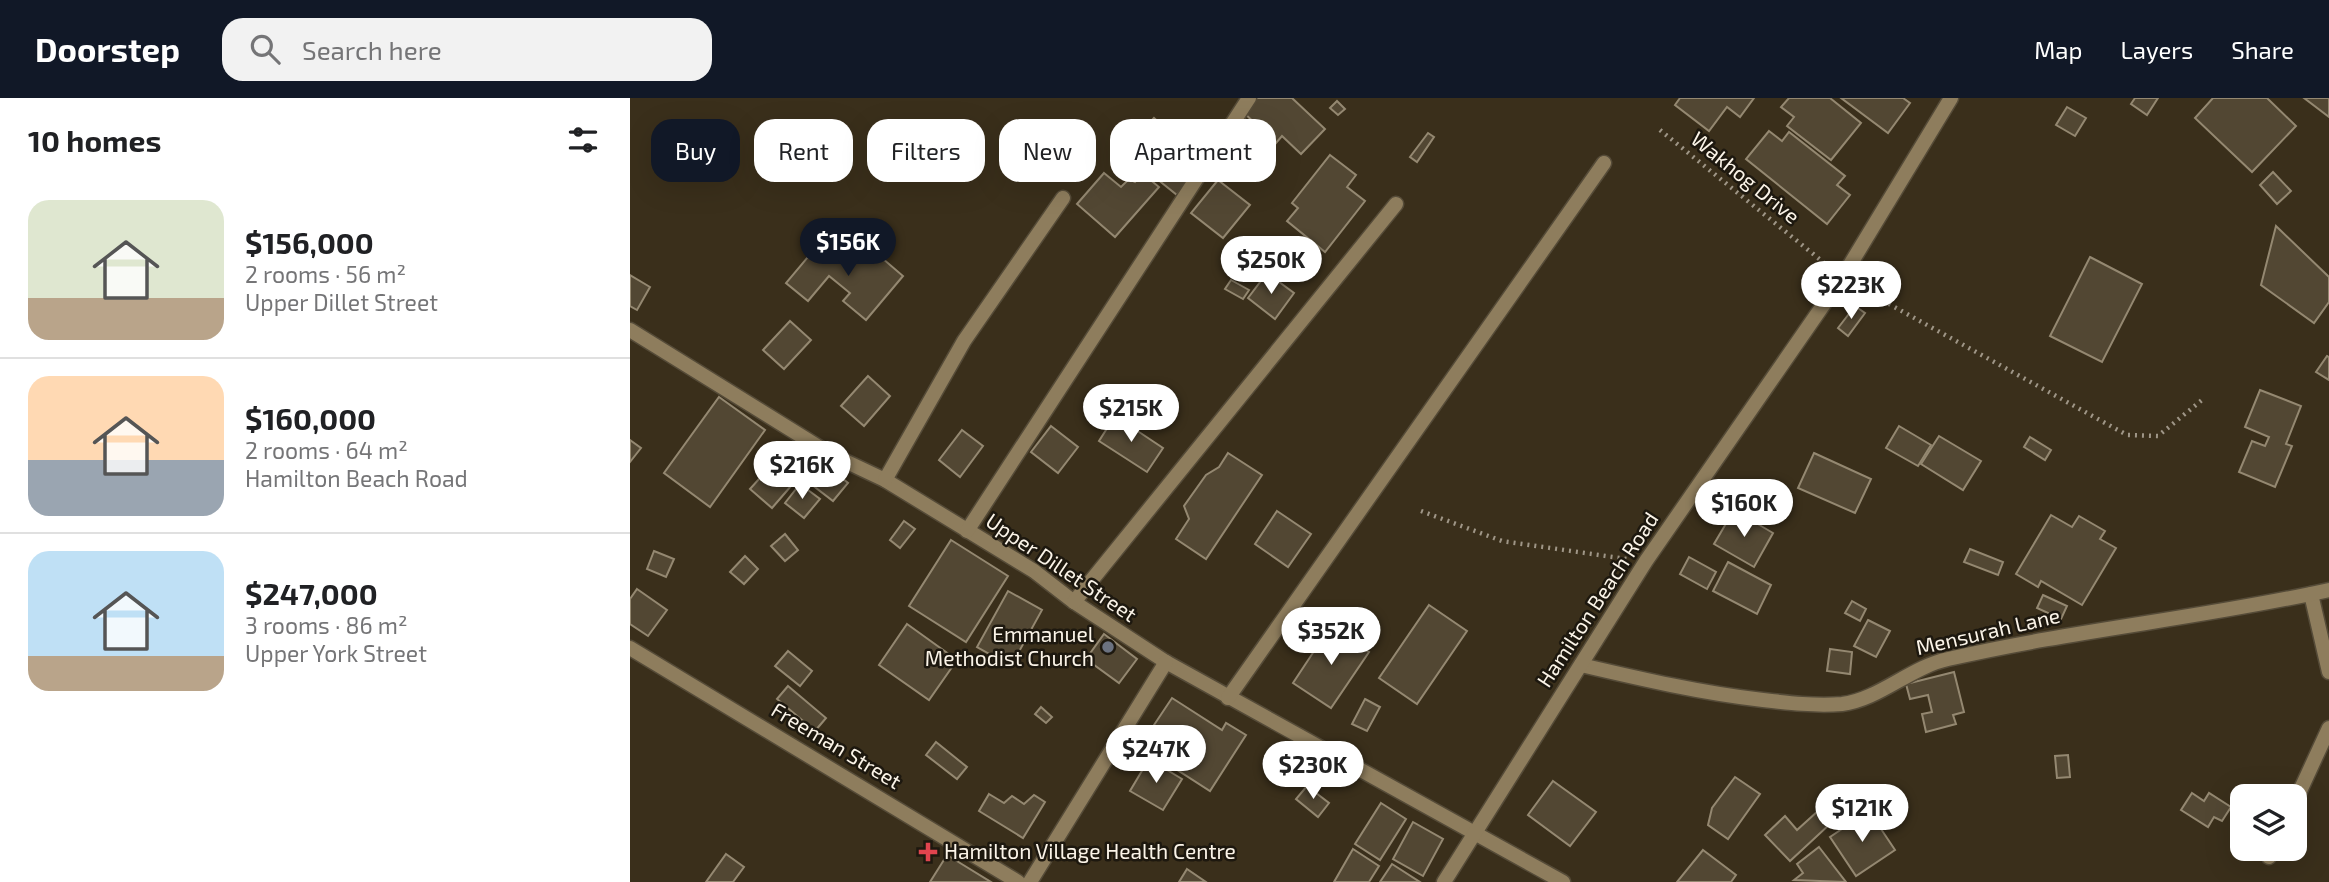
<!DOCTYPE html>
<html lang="en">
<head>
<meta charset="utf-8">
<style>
	:root { --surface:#fff; --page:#f2f2f2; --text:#202124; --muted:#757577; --line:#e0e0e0; --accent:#111827 }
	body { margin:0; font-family:"Exo 2",sans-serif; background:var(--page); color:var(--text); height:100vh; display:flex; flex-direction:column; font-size:26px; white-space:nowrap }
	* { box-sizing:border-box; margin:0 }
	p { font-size:23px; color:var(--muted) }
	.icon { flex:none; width:38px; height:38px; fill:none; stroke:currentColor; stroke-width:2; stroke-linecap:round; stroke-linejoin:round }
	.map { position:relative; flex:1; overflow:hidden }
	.drawer { display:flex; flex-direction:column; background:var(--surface); width:630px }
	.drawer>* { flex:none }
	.hud { position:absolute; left:21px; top:21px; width:665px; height:63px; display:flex; gap:14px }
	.buttons { position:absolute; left:1600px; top:686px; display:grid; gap:14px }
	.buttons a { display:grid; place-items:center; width:77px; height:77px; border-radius:14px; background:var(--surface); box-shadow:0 7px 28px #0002; font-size:35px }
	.price { position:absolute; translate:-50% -60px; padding:0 16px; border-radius:24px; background:#fff; color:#222; font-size:23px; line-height:46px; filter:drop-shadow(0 2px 4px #0008) }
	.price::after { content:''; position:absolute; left:50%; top:42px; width:21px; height:16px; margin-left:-10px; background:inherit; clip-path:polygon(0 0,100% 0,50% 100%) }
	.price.on { background:var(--accent); color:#fff }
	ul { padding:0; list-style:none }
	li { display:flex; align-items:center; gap:21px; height:175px; padding:0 28px }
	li+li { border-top:2px solid var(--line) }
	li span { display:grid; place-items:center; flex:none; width:196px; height:140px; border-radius:21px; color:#555 }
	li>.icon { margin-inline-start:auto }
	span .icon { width:84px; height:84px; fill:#fffc; stroke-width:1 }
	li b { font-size:30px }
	h2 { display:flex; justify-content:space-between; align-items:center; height:84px; padding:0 28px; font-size:30px }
	.chip { padding:0 24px; border-radius:21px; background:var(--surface); box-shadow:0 7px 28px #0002; font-size:24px; line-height:63px }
	.chip.on { background:var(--accent); color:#fff }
	header { display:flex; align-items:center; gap:42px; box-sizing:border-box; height:98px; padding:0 35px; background:var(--accent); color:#fff }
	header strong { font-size:33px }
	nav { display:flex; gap:38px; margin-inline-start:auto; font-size:24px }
	.search { width:490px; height:63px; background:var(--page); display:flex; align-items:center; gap:18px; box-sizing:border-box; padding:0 24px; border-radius:21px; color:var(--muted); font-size:26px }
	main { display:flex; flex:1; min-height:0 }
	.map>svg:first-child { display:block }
</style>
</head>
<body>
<header>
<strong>Doorstep</strong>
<div class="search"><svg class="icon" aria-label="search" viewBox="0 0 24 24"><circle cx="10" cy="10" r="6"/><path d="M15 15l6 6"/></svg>Search here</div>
<nav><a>Map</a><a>Layers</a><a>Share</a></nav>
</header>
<main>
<section class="drawer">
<h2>10 homes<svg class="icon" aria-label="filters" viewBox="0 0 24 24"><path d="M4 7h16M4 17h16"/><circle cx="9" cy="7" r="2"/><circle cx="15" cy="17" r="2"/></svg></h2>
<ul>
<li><span style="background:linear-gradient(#dfe7d0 70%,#b9a48a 0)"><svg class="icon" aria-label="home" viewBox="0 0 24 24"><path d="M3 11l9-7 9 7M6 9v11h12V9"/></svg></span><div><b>$156,000</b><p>2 rooms · 56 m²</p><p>Upper Dillet Street</p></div></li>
<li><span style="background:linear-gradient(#ffd9b3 60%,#9aa5b1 0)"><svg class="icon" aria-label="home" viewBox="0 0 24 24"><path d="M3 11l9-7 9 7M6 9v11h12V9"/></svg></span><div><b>$160,000</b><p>2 rooms · 64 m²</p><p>Hamilton Beach Road</p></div></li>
<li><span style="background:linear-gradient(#bfe0f5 75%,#b9a48a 0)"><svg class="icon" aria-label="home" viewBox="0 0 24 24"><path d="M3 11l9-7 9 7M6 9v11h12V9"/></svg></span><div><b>$247,000</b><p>3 rooms · 86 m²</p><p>Upper York Street</p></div></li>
</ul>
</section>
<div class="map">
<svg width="1699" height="784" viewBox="0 0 1699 784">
	<rect width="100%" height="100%" fill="#3a2f1b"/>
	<g fill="#524733" stroke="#948871" stroke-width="2">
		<path d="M627,0H662L695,31L671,56L652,38L646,45L613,14Z"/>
		<path d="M1050,0H1124L1110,19L1097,9L1079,33L1045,7Z"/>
		<path d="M1159,0H1200L1231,25L1201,62L1157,28L1164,19L1151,9Z"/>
		<path d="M1211,0H1273L1280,5L1258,35Z"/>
		<path d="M1505,0H1528L1517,17L1501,6Z"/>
		<path d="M1583,0H1637L1666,28L1622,74L1565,20Z"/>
		<path d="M1674,0H1699V19Z"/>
		<path d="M707,3L715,11L708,17L700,10Z"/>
		<path d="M1437,9L1456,20L1445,38L1426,27Z"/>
		<path d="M524,20L550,43L568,23L588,41L561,69L565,75L547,97L527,81L532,69L503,43Z"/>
		<path d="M1139,33L1152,43L1159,34L1215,78L1207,87L1220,97L1197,126L1116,61Z"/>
		<path d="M798,35L804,39L787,64L780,59Z"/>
		<path d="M700,57L726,77L717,89L735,103L695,154L657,123L668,110L662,105Z"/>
		<path d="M1643,74L1661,93L1647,106L1630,87Z"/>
		<path d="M474,75L491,89L499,81L505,84L512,75L529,89L485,139L447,106Z"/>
		<path d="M588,82L620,107L593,140L561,115Z"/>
		<path d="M1646,128L1699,179V204L1684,225L1631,187Z"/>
		<path d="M214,143L238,163L245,154L273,178L236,222L213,203L220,195L199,178L178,203L156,185L183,153L196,164Z"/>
		<path d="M1460,159L1512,186L1472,264L1420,238Z"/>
		<path d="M637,175L664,195L645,221L618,200Z"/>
		<path d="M0,177L20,189L7,212L0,208Z"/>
		<path d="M601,182L619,192L613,201L595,191Z"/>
		<path d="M1225,208L1235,215L1218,238L1208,230Z"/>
		<path d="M160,223L181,242L154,271L133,252Z"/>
		<path d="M1697,258L1699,259V282L1686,274Z"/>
		<path d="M238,278L260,298L234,328L211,308Z"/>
		<path d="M1630,292L1671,308L1656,346L1662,348L1645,389L1609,374L1622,343L1635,348L1639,339L1615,329Z"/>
		<path d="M89,299L135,332L80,409L34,375Z"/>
		<path d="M485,318L533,350L517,374L469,343Z"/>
		<path d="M421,328L448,349L428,375L401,354Z"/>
		<path d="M1269,328L1301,347L1288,368L1256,350Z"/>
		<path d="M332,332L353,348L330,379L309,362Z"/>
		<path d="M1309,338L1351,363L1333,392L1291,366Z"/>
		<path d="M1400,339L1421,352L1415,362L1394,349Z"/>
		<path d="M0,342L11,350L0,364Z"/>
		<path d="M598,355L632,377L576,461L546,441L559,421L554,408L576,377L589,369Z"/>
		<path d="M1184,355L1241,381L1225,415L1168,390Z"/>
		<path d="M197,368L218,385L203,403L181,386Z"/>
		<path d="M139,370L161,388L142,410L120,391Z"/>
		<path d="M170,386L190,401L174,420L155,405Z"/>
		<path d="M1104,412L1143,435L1124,469L1084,446Z"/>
		<path d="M647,413L681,436L658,469L625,446Z"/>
		<path d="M1421,417L1442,429L1449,418L1475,433L1470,441L1486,450L1452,507L1411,483L1408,489L1386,476Z"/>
		<path d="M274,423L285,431L270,450L260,442Z"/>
		<path d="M155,436L168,452L155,463L141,448Z"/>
		<path d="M321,442L378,478L336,544L279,508Z"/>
		<path d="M1340,451L1373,464L1368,477L1334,464Z"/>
		<path d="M24,453L44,461L36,479L17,471Z"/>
		<path d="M115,458L128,471L114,486L100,474Z"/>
		<path d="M1059,459L1086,474L1077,491L1050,476Z"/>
		<path d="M1098,464L1141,487L1127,516L1083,493Z"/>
		<path d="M7,491L37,512L18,538L0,526V501Z"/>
		<path d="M378,493L412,512L381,568L347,549Z"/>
		<path d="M1413,497L1437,508L1431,521L1407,510Z"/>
		<path d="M1222,503L1236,511L1230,523L1215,515Z"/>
		<path d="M799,507L837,533L787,606L749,580Z"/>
		<path d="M1238,522L1260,533L1246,559L1224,548Z"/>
		<path d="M277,526L327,562L299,602L249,567Z"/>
		<path d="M700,529L739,554L701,610L663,585Z"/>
		<path d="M474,536L507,561L489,585L456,561Z"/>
		<path d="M1200,551L1222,554L1220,576L1197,573Z"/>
		<path d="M158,553L182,573L170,588L145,568Z"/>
		<path d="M1324,574L1334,614L1323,617L1326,626L1296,634L1292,616L1302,614L1298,597L1280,601L1276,586Z"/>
		<path d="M158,588L196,620L185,633L147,601Z"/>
		<path d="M542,600L592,632L596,625L616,637L580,693L510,648Z"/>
		<path d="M735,601L750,609L737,633L722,626Z"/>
		<path d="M411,609L422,619L416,625L405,616Z"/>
		<path d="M306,644L337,669L327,681L296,657Z"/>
		<path d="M1438,657L1440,679L1427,680L1425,658Z"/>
		<path d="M519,661L552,681L533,712L500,693Z"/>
		<path d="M1105,679L1130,696L1098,741L1078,727L1082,710Z"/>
		<path d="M923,683L966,714L940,748L898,717Z"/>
		<path d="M677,688L699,705L688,719L666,701Z"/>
		<path d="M1562,695L1574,703L1579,695L1601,709L1592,723L1584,719L1578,729L1551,712Z"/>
		<path d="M359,696L374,705L382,698L394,706L404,697L415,704L393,740L349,713Z"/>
		<path d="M751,705L776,721L750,762L725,746Z"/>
		<path d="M1188,713L1200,726L1160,763L1135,737L1155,718L1167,732Z"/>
		<path d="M1239,713L1265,752L1226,778L1200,739Z"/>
		<path d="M783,724L813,741L793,778L763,761Z"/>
		<path d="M1189,749L1216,784L1164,782L1173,775L1167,766Z"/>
		<path d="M723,751L749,768L739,784H704Z"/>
		<path d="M1073,752L1106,777L1101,784H1047Z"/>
		<path d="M96,756L114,769L103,784H76Z"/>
		<path d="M317,757L361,784H300Z"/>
		<path d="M762,766L790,784H750Z"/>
		<path d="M557,771L576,784H549Z"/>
	</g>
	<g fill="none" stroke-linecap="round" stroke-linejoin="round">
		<g stroke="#554b38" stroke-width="17">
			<g id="minor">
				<path d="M0,232L200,356L255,382L404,473L444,504L536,564L933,784"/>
				<path d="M255,382L334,243L433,100"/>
				<path d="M337,433L619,0"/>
				<path d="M1681,496L1699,574"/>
				<path d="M444,504L766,106"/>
				<path d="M0,550L388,784"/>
				<path d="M951,567C1011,581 1071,595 1133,602C1159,605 1185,608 1212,606C1248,602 1281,569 1318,561C1444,532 1573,520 1699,492"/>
				<path d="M598,600L974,65"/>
				<path d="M1664,706L1699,630"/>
				<path d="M1639,759L1643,751"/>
				<path d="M400,784L536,564"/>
				<path d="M814,784L1016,463L1212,180L1321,0"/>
			</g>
		</g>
		<g stroke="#9f9687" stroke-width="4.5" stroke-dasharray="2 5" stroke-linecap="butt">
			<path d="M1030,32L1198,168"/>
			<path d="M1228,189L1497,337L1528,338L1572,302"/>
			<path d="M791,413L872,443L997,461"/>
		</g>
		<use href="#minor" stroke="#8e7d5d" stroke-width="14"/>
	</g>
	<circle fill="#6b7280" stroke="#1d180f" stroke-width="2.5" cx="478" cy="549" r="7"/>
	<path fill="#e0444e" stroke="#1d180f" stroke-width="2.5" d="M294.5 743.5h7v7h7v7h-7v7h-7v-7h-7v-7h7z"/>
	<g text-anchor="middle" stroke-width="5" stroke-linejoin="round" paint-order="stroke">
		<g font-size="21" fill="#fbf4e8" stroke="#1d180f">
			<text transform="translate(1115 80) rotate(39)" y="7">Wakhog Drive</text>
			<text transform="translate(431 470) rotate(34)" y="7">Upper Dillet Street</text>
			<text transform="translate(968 502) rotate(-57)" y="7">Hamilton Beach Road</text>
			<text transform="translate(1358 534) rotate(-13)" y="7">Mensurah Lane</text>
			<text transform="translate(206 648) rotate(31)" y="7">Freeman Street</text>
		</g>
		<g font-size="21" fill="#fbf4e8" stroke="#1d180f" text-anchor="end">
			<text x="464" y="544">Emmanuel<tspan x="464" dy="24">Methodist Church</tspan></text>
			<text x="314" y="761" text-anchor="start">Hamilton Village Health Centre</text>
		</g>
	</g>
</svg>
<div class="buttons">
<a><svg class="icon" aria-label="layers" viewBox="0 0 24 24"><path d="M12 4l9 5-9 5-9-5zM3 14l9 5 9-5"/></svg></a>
</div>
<b class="price on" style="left:218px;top:180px">$156K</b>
<b class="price" style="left:641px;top:198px">$250K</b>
<b class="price" style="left:1221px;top:223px">$223K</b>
<b class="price" style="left:501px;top:346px">$215K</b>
<b class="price" style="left:172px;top:403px">$216K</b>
<b class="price" style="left:1114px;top:441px">$160K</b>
<b class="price" style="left:701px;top:569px">$352K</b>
<b class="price" style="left:526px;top:687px">$247K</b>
<b class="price" style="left:683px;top:703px">$230K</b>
<b class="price" style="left:1232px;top:746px">$121K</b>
<div class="hud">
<a class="chip on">Buy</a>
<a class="chip">Rent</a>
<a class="chip">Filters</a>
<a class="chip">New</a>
<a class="chip">Apartment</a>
</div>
</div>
</main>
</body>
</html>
